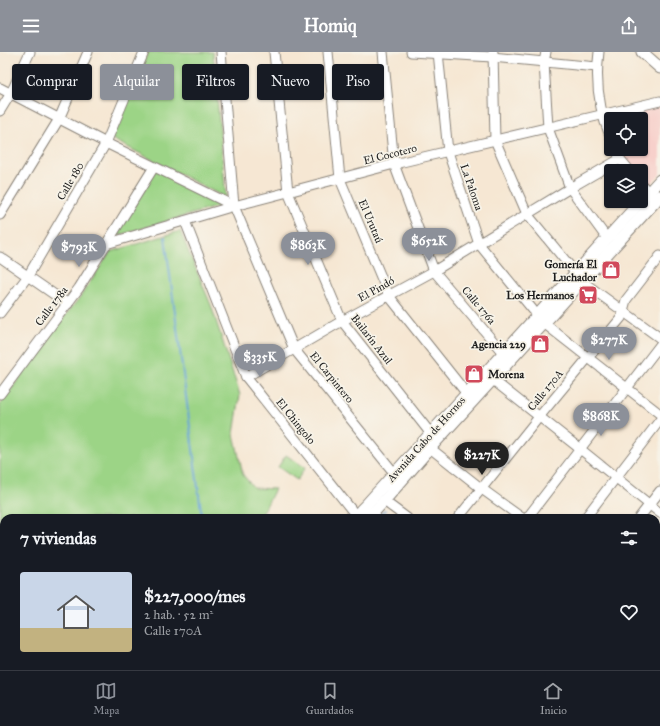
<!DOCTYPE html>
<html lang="es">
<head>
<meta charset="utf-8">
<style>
	:root { --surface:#171b24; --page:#242831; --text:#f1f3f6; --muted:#9ea1a6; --line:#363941; --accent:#8c9099 }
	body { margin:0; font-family:"IM FELL Great Primer",serif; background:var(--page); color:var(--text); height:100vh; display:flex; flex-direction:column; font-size:15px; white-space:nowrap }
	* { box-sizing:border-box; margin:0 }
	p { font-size:13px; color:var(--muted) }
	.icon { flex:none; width:22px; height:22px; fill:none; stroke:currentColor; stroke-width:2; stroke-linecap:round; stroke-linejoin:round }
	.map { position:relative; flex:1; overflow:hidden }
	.sheet { position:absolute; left:0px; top:462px; width:660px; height:156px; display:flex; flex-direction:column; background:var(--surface); border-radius:12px 12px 0 0; box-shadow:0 1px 3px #0004 }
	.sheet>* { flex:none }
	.hud { position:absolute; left:12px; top:12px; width:400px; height:36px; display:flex; gap:8px }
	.fabs { position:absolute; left:604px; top:60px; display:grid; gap:8px }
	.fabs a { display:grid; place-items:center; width:44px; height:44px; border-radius:4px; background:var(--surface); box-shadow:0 1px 3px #0004; font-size:20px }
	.price { position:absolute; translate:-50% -34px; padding:0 9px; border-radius:14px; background:var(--accent); color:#fff; font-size:13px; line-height:26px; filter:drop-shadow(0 1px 2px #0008) }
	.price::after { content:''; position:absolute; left:50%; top:24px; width:12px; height:9px; margin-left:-6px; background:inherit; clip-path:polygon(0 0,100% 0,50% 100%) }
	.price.selected { background:#222; color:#fff }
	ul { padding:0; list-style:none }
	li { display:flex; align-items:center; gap:12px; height:100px; padding:0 20px }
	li+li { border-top:1px solid var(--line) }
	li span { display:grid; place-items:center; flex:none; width:112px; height:80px; border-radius:4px; color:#555 }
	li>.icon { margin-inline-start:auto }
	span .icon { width:48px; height:48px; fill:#fffc; stroke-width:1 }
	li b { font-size:17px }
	h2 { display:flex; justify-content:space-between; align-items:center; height:48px; padding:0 20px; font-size:17px }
	.tag { padding:0 14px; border-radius:4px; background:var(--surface); box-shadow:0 1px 3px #0004; font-size:14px; line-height:36px }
	.tag.selected { background:var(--accent); color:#fff }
	header { display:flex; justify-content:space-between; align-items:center; height:52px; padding:0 20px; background:var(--accent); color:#fff; font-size:18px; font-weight:700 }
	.menu { display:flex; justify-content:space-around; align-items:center; height:56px; border-top:1px solid var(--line); background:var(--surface); font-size:11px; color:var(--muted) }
	.menu a { display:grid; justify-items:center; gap:2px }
	.menu .selected { color:var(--accent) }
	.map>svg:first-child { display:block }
</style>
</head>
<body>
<header><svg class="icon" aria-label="menu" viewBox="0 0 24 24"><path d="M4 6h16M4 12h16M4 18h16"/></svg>Homiq<svg class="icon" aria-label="share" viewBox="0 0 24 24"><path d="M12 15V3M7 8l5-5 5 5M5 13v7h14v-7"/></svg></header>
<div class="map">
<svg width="660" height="618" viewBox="0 0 660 618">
	<rect width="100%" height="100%" fill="#f7f3e8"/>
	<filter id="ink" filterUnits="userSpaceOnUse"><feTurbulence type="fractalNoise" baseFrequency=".025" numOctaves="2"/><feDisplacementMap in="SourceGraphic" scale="8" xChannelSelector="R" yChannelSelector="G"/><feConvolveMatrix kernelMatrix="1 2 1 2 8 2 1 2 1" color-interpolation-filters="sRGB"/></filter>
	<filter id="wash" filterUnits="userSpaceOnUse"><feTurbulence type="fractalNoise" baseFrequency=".012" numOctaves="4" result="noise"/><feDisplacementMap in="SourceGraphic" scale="16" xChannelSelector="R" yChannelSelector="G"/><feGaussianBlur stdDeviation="0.9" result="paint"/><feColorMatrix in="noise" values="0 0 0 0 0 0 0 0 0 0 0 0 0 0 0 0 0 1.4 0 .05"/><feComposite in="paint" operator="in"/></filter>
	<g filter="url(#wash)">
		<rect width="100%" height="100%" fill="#f6e7d3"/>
		<path fill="#f7d0cb" d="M660,49V122L646,137L641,130V119H632L618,97H641V67H611V82L602,62Z"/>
		<g fill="#9cd486" stroke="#5c7851">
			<path d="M148,0H213L226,146L110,86Z"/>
			<path d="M155,117L223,153L116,184Z"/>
			<path d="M180,179L211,253L240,343L234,382L243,423L254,436L275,437L260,466H4V614H179L177,618H0V353L51,282L80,245L110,200Z"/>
			<path d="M286,403L305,416L297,428L278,415Z"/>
			<path d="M660,540V599H656V546Z"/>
			<path d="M231,614H278L272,618H227Z"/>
		</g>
		<path fill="#64a2d6" stroke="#405f79" d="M656,599H660V618H269L275,614H656Z"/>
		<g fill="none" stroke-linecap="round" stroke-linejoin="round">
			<g stroke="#64a2d6" stroke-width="2">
				<path d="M165,185L202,466"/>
				<path d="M376,466L385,458"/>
				<path d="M193,618L197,614"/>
			</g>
		</g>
	</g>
	<g filter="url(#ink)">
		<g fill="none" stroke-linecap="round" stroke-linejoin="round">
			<g stroke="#898278" stroke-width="11">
				<g id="minor">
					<path d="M221,0L234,154L294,297L395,422"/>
					<path d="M274,0L288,140L342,269L435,387"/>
					<path d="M328,0L340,127L389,244L467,342"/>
					<path d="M383,0L394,112L434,219L504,302V307"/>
					<path d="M411,0L492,5L597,15"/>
					<path d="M438,0L448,100L479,192L533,258"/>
					<path d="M493,0L495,88L527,162L583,230L660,286"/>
					<path d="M546,0L544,10L548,76L570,136L603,181"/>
					<path d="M599,0C595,30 599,59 611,86"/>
					<path d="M0,36L106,91L234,154"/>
					<path d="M0,59L11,41L30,0"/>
					<path d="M616,97L620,107L630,119"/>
					<path d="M641,132L653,145"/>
					<path d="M0,163L59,67L88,0"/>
					<path d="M185,169L246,325L354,461L355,466"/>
					<path d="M106,192L234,154L288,140L394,112L660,49"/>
					<path d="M0,205L68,252"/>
					<path d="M0,261L28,224L106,91L144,0"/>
					<path d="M545,272L660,362"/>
					<path d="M246,325L342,269L434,219L570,136L620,107"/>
					<path d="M493,328L579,396L660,461"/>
					<path d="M0,342L79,236L154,115"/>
					<path d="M430,396L482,437L522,466"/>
					<path d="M384,449L407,466"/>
					<path d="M458,466L539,365L621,266L626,248L660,204"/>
					<path d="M527,466L660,293"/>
					<path d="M585,466L660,368"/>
					<path d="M639,466L660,439"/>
					<path d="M656,534L660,527"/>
				</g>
			</g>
			<g stroke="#898278" stroke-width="13">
				<g id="major">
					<path d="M642,0L660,16"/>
					<path d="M641,149L660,128"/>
					<path d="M358,466L361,458L366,453L641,149"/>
					<path d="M365,466L370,464L384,449L430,396L660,144"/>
					<path d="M217,618L221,614"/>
				</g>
			</g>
			<use href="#minor" stroke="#fff" stroke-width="9"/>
			<use href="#major" stroke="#fff" stroke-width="11"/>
		</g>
	</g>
	<defs>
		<g id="shop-square" transform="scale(1)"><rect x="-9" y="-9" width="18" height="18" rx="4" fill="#d1495b" stroke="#f7f3e8"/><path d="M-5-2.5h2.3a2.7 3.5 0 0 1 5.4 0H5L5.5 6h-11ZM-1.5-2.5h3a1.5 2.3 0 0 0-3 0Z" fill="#fff"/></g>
		<g id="supermarket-square" transform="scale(1)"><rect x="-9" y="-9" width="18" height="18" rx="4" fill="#d1495b" stroke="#f7f3e8"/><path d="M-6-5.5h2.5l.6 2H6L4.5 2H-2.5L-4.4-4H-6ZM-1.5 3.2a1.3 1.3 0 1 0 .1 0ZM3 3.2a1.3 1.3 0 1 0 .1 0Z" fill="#fff"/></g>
	</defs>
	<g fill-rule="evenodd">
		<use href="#shop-square" x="611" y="218"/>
		<use href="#supermarket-square" x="588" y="243"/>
		<use href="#shop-square" x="540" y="292"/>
		<use href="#shop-square" x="474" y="322"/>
	</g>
	<g text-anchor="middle" stroke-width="3.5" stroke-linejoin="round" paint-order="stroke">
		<g font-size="11" fill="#1c1c1c" stroke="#f7f3e8">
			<text transform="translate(390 102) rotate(-14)" y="4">El Cocotero</text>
			<text transform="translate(70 129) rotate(-60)" y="4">Calle 180</text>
			<text transform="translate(472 135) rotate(71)" y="4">La Paloma</text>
			<text transform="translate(371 169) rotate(67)" y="4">El Urutaú</text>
			<text transform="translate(376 237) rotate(-29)" y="4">El Pindó</text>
			<text transform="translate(479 253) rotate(50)" y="4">Calle 176a</text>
			<text transform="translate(51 254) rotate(-53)" y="4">Calle 178a</text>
			<text transform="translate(372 287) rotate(52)" y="4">Bailarín Azul</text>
			<text transform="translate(332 325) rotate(51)" y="4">El Carpintero</text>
			<text transform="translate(545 338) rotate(-51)" y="4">Calle 170A</text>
			<text transform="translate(296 369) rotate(51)" y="4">El Chingolo</text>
			<text transform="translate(426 387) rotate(-48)" y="4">Avenida Cabo de Hornos</text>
		</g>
		<g font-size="11" font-weight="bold" fill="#1c1c1c" stroke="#f7f3e8" text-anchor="end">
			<text x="597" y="216">Gomería El<tspan x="597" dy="13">Luchador</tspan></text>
			<text x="574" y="247">Los Hermanos</text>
			<text x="526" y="296">Agencia 229</text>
			<text x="488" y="326" text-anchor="start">Morena</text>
		</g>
	</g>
</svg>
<div class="fabs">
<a><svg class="icon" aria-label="locate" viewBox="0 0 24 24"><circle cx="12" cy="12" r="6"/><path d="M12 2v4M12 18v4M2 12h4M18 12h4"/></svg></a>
<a><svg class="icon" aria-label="layers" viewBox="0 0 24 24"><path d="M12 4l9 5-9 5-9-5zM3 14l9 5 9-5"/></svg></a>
</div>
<b class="price" style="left:429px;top:210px">$652K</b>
<b class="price" style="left:308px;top:214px">$863K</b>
<b class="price" style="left:79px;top:216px">$793K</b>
<b class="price" style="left:609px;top:309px">$277K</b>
<b class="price" style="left:260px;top:326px">$335K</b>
<b class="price" style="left:601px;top:385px">$868K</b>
<b class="price selected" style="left:482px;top:424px">$227K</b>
<div class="hud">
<a class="tag">Comprar</a>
<a class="tag selected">Alquilar</a>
<a class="tag">Filtros</a>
<a class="tag">Nuevo</a>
<a class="tag">Piso</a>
</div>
<section class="sheet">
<h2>7 viviendas<svg class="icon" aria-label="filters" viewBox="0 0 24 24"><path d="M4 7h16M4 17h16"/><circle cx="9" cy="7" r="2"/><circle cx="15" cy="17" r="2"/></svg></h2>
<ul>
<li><span style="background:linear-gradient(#c9d6e8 70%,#c2b280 0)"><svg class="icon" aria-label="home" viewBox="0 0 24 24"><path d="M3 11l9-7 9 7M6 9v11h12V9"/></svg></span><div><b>$227,000/mes</b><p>2 hab. · 52 m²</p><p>Calle 170A</p></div><svg class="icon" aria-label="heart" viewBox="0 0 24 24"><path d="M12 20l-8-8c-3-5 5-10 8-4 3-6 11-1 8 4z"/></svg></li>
</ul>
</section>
</div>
<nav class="menu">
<a class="selected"><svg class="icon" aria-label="map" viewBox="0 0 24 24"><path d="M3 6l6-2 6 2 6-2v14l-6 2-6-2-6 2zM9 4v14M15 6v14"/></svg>Mapa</a>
<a><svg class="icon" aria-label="saved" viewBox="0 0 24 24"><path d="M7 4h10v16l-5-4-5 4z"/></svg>Guardados</a>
<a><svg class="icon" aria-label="home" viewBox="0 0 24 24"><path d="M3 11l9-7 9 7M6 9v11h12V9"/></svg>Inicio</a>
</nav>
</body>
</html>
